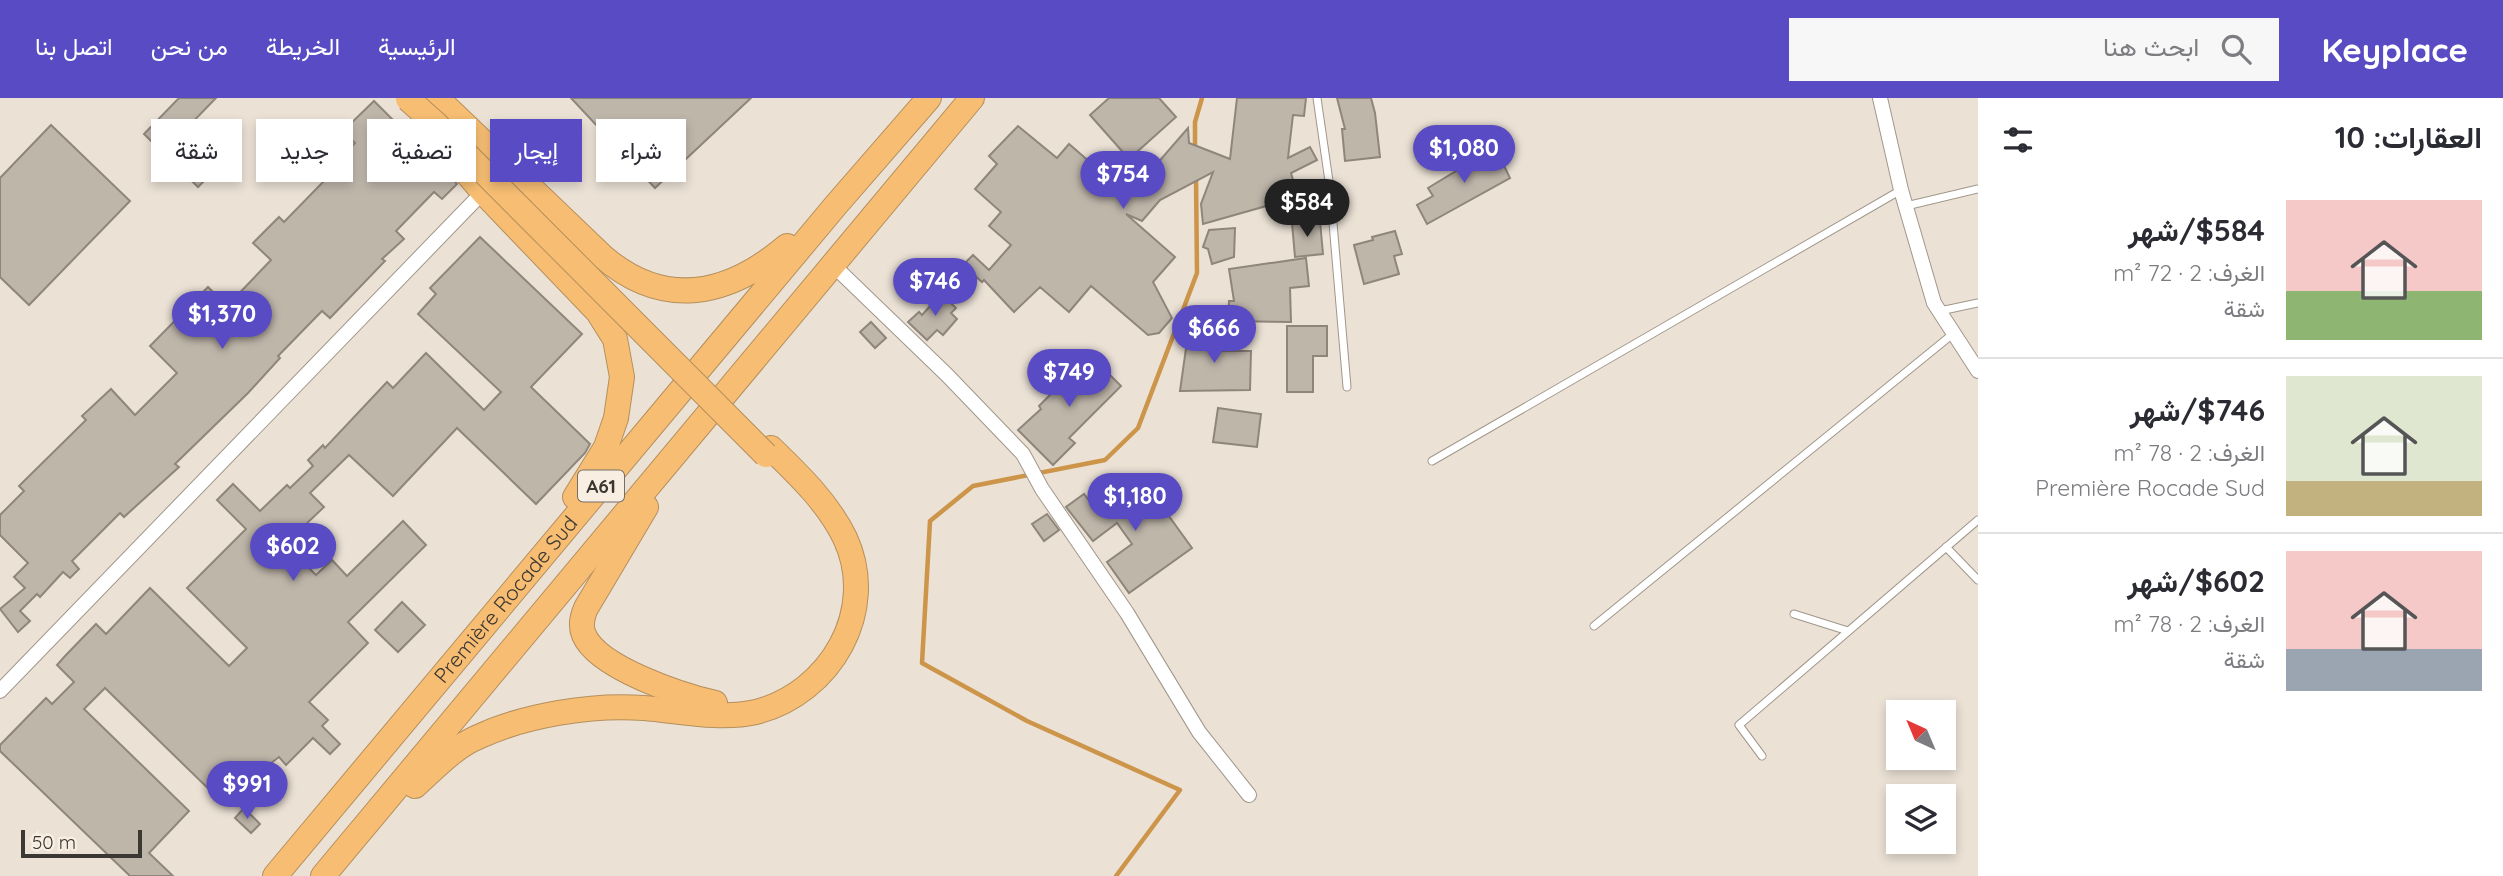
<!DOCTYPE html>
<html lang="ar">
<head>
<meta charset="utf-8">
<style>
	:root { --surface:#fff; --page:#f7f7f7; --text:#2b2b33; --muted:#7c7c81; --line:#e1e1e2; --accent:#594bc3 }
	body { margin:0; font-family:Quicksand,Vazirmatn,sans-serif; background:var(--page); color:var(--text); direction:rtl; height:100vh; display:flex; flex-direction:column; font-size:26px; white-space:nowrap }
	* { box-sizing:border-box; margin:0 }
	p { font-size:23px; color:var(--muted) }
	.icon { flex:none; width:38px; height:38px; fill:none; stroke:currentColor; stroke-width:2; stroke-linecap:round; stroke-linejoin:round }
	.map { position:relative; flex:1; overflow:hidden; direction:ltr }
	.sheet { display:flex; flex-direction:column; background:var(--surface); width:525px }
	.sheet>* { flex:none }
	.guide { position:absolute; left:21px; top:21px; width:665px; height:63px; direction:rtl; display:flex; gap:14px }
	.needle { width:46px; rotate:316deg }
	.buttons { position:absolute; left:1886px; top:602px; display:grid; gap:14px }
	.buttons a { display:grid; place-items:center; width:70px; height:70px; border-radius:0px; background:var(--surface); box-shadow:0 4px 10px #0003; font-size:35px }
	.scale { position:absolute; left:21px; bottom:18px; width:121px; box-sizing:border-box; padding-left:7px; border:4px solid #3b3733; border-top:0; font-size:19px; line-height:24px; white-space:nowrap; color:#3b3733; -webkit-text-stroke:5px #f8eee2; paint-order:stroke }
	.price { position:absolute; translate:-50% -60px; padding:0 16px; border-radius:24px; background:var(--accent); color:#fff; font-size:23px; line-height:46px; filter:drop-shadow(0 2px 4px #0008) }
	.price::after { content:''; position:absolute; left:50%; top:42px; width:21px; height:16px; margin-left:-10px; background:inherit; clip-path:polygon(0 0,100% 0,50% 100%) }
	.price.selected { background:#222; color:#fff }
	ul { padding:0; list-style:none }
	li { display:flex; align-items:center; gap:21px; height:175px; padding:0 21px }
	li+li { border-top:2px solid var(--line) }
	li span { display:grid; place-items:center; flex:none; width:196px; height:140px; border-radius:0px; color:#555 }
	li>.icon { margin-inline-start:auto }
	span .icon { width:84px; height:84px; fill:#fffc; stroke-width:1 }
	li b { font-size:30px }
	h2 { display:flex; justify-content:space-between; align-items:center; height:84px; padding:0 21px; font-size:30px }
	.pill { padding:0 24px; border-radius:0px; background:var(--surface); box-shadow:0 4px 10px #0003; font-size:24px; line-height:63px }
	.pill.selected { background:var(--accent); color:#fff }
	header { display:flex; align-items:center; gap:42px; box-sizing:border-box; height:98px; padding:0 35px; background:var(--accent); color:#fff }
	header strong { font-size:33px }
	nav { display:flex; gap:38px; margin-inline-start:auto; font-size:24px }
	.search { width:490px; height:63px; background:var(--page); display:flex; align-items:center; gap:18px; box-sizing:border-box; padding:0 24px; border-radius:0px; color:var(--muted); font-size:26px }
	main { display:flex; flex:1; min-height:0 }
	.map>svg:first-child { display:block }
</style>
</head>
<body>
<header>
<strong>Keyplace</strong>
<div class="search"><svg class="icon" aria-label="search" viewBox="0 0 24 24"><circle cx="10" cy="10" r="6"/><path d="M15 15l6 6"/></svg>ابحث هنا</div>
<nav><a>الرئيسية</a><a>الخريطة</a><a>من نحن</a><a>اتصل بنا</a></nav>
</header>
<main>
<section class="sheet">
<h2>العقارات: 10<svg class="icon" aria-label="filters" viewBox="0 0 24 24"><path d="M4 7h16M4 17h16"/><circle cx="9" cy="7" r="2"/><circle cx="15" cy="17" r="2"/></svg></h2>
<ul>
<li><span style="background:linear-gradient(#f6c9c9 65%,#8fb573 0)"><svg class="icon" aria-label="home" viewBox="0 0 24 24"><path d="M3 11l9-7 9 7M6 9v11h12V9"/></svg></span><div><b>$584/شهر</b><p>الغرف: 2 · 72 m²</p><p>شقة</p></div></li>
<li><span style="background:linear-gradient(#dfe7d0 75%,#c2b280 0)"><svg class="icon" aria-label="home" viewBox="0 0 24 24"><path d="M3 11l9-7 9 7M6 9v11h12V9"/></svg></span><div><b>$746/شهر</b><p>الغرف: 2 · 78 m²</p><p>Première Rocade Sud</p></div></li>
<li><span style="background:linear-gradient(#f6c9c9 70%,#9aa5b1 0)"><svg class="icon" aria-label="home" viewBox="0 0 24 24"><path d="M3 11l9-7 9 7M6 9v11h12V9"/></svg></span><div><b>$602/شهر</b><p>الغرف: 2 · 78 m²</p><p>شقة</p></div></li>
</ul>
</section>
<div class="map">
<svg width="1978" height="778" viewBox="0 0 1978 778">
	<rect width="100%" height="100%" fill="#ebe1d5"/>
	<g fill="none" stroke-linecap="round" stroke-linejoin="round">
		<g stroke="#cc9549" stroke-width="4.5">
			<path d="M1195,52V24L1202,0"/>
			<path d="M1116,778L1180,692L1027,623L922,565L930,423L973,388L1105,362L1138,330L1197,175L1196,78"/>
		</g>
	</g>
	<g fill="#bfb6aa" stroke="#8f867b" stroke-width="2">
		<path d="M179,0H216L180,37L215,72L198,89L144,36Z"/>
		<path d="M571,0H751L655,90Z"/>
		<path d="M1109,0H1159L1176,19L1129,61L1090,17Z"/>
		<path d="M1237,0H1306L1304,18L1293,17L1288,60L1310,49L1317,62L1291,75L1298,99L1203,126L1201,106L1213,74L1160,102L1142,123L1126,116L1175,159L1153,184L1172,220L1159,235L1148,237L1091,188L1069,214L1040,189L1014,214L984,182L982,184L963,167L973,157L989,172L1011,147L989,128L1001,114L975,91L997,66L989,58L1018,28L1057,60L1069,46L1129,98L1188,30L1189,45L1230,61Z"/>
		<path d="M1337,0H1371L1375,15L1380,59L1345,63L1342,31H1345Z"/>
		<path d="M374,3L417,46L422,42L426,47L430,55L457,86L442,101L434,94L396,133L404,141L382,161L385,163L330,220L322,213L278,258L280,260L248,295L175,366L179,369L124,419L120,415L72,463L79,471L70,480L63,474L40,499L37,496L20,513L30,523L18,534L0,511L25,490L14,479L28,465L0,437V417L24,393L19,388L86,322L82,318L111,291L135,317L177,275L150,248L208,189L227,208L271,162L253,145L279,119L284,124L326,81L322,77L355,45L343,33Z"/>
		<path d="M51,27L130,103L29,207L0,179V80Z"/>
		<path d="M1495,49L1510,80L1427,126L1417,107L1433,98L1428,90L1474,62L1473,60Z"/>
		<path d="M1320,123L1323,156L1295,159L1292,125Z"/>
		<path d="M1235,130L1234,159L1212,166L1208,151L1203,149L1209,132Z"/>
		<path d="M1395,133L1402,156L1394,158L1399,176L1364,186L1354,147L1373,142L1372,139Z"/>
		<path d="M480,139L582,236L531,289L590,346L585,355L536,406L457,330L393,398L349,357L310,395L324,409L285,446L316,477L332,462L347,478L403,423L426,447L348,524L368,545L309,604L328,622L322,628L340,646L330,656L313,640L286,667L279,659L221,703L105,590L84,611L189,713L149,755L173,778H130L0,653V647L46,600L52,606L74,584L57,567L66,557L96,526L106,536L150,490L229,568L247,550L187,490L246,431L217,402L233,386L260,413L287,387L290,390L313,368L308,362L323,347L325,350L387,284L393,290L426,255L484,312L501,294L418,216L436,196L430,190Z"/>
		<path d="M1306,160L1309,188L1290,190L1291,224L1228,223L1229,203H1234L1229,171Z"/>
		<path d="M941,196L956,210L951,215L957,221L943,237L937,232L927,242L908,224L919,214L922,217Z"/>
		<path d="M871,224L886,240L875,250L860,234Z"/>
		<path d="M1287,228H1327V258H1313V294H1287Z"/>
		<path d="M1189,229L1220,233L1217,253H1251L1250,292L1180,293Z"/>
		<path d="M1090,257L1121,288L1069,340L1075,345L1053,367L1018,332L1041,311L1039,308Z"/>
		<path d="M1218,310L1261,316L1257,349L1213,344Z"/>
		<path d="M1142,381L1192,450L1129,495L1107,464L1132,446L1117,425L1093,443L1066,409L1084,396L1097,413Z"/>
		<path d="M1047,416L1059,432L1044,443L1032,426Z"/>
		<path d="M402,504L425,527L398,554L375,532Z"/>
		<path d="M244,710L260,726L251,735L235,720Z"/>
	</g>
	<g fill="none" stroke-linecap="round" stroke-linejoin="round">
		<g stroke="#a0978b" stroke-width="9">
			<g id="lane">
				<path d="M1317,0L1330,90L1347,289"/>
				<path d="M1906,108L1978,91"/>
				<path d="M1940,213L1978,205"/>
				<path d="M1432,363L1901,92"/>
				<path d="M1946,449L1978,482"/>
				<path d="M1794,516L1848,533"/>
				<path d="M1594,528L1954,235"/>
				<path d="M1762,658L1739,627L1978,422"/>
			</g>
		</g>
		<g stroke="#a0978b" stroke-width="16">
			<g id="street">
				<path d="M1880,0L1901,92L1934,205L1978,273"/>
				<path d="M833,167L947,277L1023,356L1042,391L1127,515L1199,634L1249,697"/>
				<path d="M0,593L483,94"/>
			</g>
		</g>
		<g stroke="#b58f5d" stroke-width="26">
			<g id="highway">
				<path d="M437,0L602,158C664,212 728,198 787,148"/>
				<path d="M441,45L483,94L598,214L615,241L622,279L616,320L606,349L575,399"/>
				<path d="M646,409L586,510C582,519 580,528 584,537C598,570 681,597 715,605"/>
				<path d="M415,688C434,671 454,649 478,639C525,617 593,606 644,610C680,613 720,622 756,614C830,595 879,513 845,440C828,405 799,377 771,350"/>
				<path id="s1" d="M275,778L836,107L929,0"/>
				<path d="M323,778L972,0"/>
			</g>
		</g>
		<use href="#lane" stroke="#fff" stroke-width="7"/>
		<use href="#street" stroke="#fff" stroke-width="14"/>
		<use href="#highway" stroke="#f7be73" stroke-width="24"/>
		<g stroke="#b58f5d" stroke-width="26" stroke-linecap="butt">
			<path id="highway-bridge" d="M408,1L436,26L766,357"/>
		</g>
		<use href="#highway-bridge" stroke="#f7be73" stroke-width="24"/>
	</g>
	<g text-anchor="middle" stroke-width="7" stroke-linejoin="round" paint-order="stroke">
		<rect fill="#f8eee2" stroke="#746e68" stroke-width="2" x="578" y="372.5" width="46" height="31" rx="5"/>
		<g font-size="19" font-weight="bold" fill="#3b3733">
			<text x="601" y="395">A61</text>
		</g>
		<g font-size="21" fill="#3b3733" stroke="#f8eee2">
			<text dy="7" stroke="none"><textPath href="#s1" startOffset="360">Première Rocade Sud</textPath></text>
		</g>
	</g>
</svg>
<div class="buttons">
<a><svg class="needle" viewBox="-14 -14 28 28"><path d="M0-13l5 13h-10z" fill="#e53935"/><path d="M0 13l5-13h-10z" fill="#7c7c81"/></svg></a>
<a><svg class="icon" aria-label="layers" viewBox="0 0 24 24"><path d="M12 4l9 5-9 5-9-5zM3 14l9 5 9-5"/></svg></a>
</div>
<div class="scale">50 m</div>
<b class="price" style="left:1464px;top:87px">$1,080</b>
<b class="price" style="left:1123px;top:113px">$754</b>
<b class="price selected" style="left:1307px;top:141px">$584</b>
<b class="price" style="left:935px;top:220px">$746</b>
<b class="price" style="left:222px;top:253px">$1,370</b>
<b class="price" style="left:1214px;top:267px">$666</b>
<b class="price" style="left:1069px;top:311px">$749</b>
<b class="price" style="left:1135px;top:435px">$1,180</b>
<b class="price" style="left:293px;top:485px">$602</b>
<b class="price" style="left:247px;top:723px">$991</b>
<div class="guide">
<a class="pill">شراء</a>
<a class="pill selected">إيجار</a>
<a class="pill">تصفية</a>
<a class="pill">جديد</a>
<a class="pill">شقة</a>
</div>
</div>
</main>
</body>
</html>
